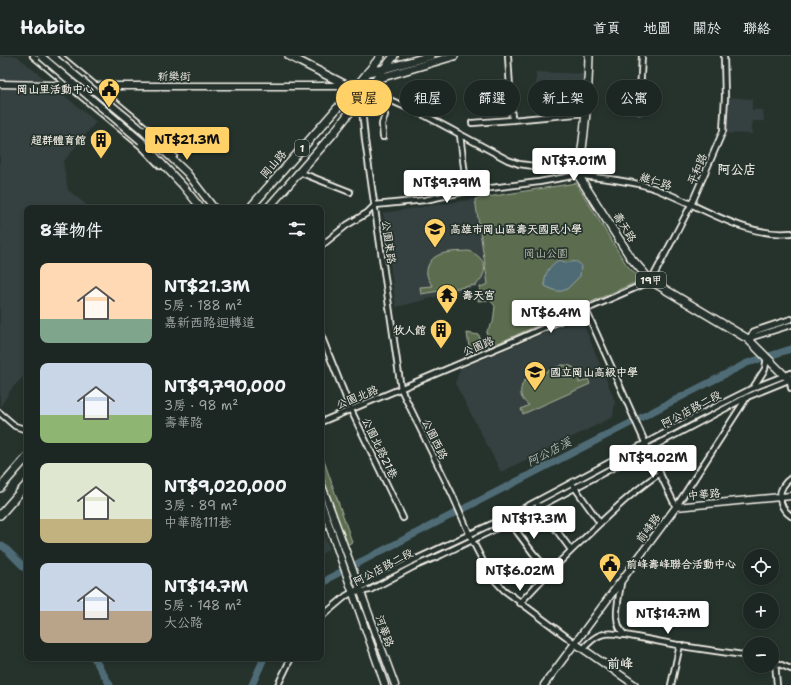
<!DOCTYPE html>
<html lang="zh-TW">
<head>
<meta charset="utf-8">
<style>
	:root { --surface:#1c2622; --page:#252e2a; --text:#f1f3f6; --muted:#a0a5a5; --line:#3a4340; --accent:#ffd166 }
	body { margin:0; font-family:"Shantell Sans","LXGW WenKai TC",sans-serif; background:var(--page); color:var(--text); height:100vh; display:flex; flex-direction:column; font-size:15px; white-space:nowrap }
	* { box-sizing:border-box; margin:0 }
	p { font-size:13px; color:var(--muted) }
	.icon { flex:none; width:22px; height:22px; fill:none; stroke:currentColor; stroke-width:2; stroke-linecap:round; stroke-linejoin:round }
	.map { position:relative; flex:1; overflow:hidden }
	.side { position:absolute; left:24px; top:149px; width:300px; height:456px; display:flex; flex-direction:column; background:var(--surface); border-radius:8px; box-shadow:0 2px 6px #0003,0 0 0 1px var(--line) }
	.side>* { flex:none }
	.guide { position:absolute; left:336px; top:24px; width:380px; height:36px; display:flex; gap:8px }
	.tools { position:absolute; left:743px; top:493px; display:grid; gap:8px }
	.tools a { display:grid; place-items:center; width:36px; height:36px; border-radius:50%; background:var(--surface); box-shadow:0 2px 6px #0003,0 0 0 1px var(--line); font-size:20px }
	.price { position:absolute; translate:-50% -34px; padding:0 9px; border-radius:4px; background:#fff; color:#222; font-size:13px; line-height:26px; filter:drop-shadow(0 1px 2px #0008) }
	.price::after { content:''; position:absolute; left:50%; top:24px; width:12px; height:9px; margin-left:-6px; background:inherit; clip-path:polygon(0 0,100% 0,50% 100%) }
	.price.active { background:var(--accent); color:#111 }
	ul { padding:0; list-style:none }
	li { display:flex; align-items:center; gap:12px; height:100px; padding:0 16px }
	li span { display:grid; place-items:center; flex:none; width:112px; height:80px; border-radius:8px; color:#555 }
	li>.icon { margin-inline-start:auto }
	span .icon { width:48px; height:48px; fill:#fffc; stroke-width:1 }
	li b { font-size:17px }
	h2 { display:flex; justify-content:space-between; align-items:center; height:48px; padding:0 16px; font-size:17px }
	.tag { padding:0 14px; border-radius:18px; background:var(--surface); box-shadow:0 2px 6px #0003,0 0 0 1px var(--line); font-size:14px; line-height:36px }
	.tag.active { background:var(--accent); color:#111 }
	header { display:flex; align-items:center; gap:24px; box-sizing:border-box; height:56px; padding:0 20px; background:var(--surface); border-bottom:1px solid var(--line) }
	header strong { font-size:19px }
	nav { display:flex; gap:22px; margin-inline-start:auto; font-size:14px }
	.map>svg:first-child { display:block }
</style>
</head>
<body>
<header>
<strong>Habito</strong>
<nav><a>首頁</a><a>地圖</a><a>關於</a><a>聯絡</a></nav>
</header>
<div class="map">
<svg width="791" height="629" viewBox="0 0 791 629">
	<rect width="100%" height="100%" fill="#26332d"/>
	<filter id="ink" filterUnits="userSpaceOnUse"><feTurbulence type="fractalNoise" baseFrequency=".025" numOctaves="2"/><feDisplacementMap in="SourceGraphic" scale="8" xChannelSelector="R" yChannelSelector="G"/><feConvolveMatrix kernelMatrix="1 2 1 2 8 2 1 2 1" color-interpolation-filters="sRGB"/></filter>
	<g filter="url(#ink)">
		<g fill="#364040">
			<path d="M0,0H17L96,66L63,106L68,134L90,152H27V317L12,332L0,351Z"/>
			<path d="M536,16L585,18L582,54L581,56L566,57L536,54Z"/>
			<path d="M725,41L752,43V54H763L764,65H752V78L722,77Z"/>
			<path d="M475,143L488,228L396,251L383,157Z"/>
			<path d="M581,262L615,345L613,361L501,416L455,327L460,313Z"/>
			<path d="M321,470L329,492L321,499Z"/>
		</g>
		<g fill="#5c6d50" stroke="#a8af9c">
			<path d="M576,127L626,208L641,224L489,291C486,280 484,275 493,267L495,250L490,244L478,245L480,231L488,228L475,143Z"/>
			<path d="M469,195C486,202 490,215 476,229L421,238L420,231L433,230C428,224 425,218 428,210C434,194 455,196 469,195Z"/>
			<path d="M467,277L479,279L482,293L470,298Z"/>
			<path d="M562,309C574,309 581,314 579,327L588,323L590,328L523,358L521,353L529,349C519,343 519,334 524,325Z"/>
			<path d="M321,396L352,486L347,489L321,415Z"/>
		</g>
		<path fill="#506c76" stroke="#92a1a4" d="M559,204C562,205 566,207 569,206C575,206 576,204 581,209L580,220L567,233L562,235H556L545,230C543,220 549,209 559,204Z"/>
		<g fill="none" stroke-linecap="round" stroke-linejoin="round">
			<g stroke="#506c76" stroke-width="7">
				<path d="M0,489L5,492L27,514"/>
				<path d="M321,529L331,521L747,307L791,293"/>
				<path d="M94,602L110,629"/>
				<path d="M252,629L264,602"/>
			</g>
			<g stroke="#f4f1e8" stroke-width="8">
				<g id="street">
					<path d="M33,0L142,91L160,110"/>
					<path d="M60,0L144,70L174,100"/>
					<path d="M508,0L512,64L586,57"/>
					<path d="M639,55L642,0"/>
					<path d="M472,67L512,64"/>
					<path d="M460,79L467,135"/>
					<path d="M383,81L382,68L385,59"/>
					<path d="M299,116L350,136"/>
					<path d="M321,190L347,169L367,157L375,149L425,144L467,135L539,126L578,119"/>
					<path d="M586,254L648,393L676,451"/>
					<path d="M321,279L351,354L403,462"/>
					<path d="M749,282L791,269"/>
					<path d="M748,283L755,275L791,263"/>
					<path d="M790,324L791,332"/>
					<path d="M753,332L765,313L767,301"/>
					<path d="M0,357L15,370L27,374"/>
					<path d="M321,366L509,287L651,225L691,149L723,75L725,41L724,0"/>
					<path d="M791,422C776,432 777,450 791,460"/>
					<path d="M573,429L600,467"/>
					<path d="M538,449L571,494"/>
					<path d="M676,451L747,341"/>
					<path d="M509,465L533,497L549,515"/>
					<path d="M621,527C619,543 611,567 625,579L688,591L750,600"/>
					<path d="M358,536L370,534L413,511L441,499L510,466L747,341L791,323"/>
					<path d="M520,547C543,522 567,498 592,475C613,454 635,434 660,417"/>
					<path d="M321,561L346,540L365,529L410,506L507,461L693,362L753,332L791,317"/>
					<path d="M576,588L504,534L490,519L472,484L453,440L401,333L365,84L361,42L372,37L376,38L424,59L508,104L519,108L571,115L578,119C603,123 629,124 653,132C697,147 743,182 791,177"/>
					<path d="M583,593C596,578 604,575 623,579"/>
					<path d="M774,606L791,613"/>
					<path d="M775,606L777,629"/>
					<path d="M278,629L291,602"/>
					<path d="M671,629L680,589"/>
				</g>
			</g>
			<g stroke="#f4f1e8" stroke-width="9">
				<g id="secondary">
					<path d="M0,28L96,30H347"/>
					<path d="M142,74L187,117L214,152"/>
					<path d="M141,85L183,130L201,152"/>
					<path d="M321,427L395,629"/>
					<path d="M321,446L385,629"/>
					<path d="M576,588L635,629"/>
					<path d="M544,629L676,451L791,440"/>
				</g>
			</g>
			<g stroke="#f4f1e8" stroke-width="10">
				<g id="primary">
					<path d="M289,0L348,30L354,33L361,42"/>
					<path d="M589,0C588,40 585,79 578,119L631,202L651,225L748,283L784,319L791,324"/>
					<path d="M368,16L384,13L430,0"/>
					<path d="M376,23L454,0"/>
					<path d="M250,152L361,25L381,0"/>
					<path d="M268,152L332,79L394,0"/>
					<path d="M0,432L27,401"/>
					<path d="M0,459L27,428"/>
				</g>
			</g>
			<use href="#street" stroke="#26332d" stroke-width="4.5"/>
			<use href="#secondary" stroke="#26332d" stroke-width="6"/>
			<use href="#primary" stroke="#26332d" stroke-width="7"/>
			<g stroke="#f4f1e8" stroke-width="9" stroke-linecap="butt">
				<g id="secondary-bridge">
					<path d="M41,0L141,85"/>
					<path d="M52,0L142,74"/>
				</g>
			</g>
			<use href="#secondary-bridge" stroke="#26332d" stroke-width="6"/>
		</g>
	</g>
	<defs>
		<g id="civic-pin" transform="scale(1.15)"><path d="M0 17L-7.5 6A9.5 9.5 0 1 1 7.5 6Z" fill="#ffd166" stroke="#26332d"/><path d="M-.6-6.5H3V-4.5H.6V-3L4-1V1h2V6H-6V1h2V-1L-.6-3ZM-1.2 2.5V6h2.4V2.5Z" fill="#111"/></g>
		<g id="building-pin" transform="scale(1.15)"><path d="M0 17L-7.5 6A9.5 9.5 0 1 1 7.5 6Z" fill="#ffd166" stroke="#26332d"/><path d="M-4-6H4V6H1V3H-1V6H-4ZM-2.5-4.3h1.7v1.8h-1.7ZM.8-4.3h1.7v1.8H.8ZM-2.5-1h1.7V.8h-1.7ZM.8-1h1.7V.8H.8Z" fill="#111"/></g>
		<g id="school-pin" transform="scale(1.15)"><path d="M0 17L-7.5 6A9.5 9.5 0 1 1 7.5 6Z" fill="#ffd166" stroke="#26332d"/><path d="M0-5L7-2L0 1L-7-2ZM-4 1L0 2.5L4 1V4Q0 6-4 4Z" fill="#111"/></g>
		<g id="temple-pin" transform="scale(1.15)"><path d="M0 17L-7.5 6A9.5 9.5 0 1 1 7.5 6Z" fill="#ffd166" stroke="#26332d"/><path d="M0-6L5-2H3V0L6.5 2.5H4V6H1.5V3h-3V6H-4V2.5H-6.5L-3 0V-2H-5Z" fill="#111"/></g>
	</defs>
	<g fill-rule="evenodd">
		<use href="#civic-pin" x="109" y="33"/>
		<use href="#building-pin" x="101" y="84"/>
		<use href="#school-pin" x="435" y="173"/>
		<use href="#temple-pin" x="447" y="239"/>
		<use href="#building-pin" x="441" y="274"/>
		<use href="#school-pin" x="535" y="316"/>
		<use href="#civic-pin" x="610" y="508"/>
	</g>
	<g text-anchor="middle" stroke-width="3.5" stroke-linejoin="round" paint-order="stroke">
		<g fill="#26332d" stroke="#b6b8b0" stroke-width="1">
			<rect x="295" y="84" width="14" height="16" rx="3"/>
			<rect x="636" y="216" width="30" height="16" rx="3"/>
		</g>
		<g font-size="10" font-weight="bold" fill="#f4f1e8">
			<text x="302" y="96">1</text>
			<text x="651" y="228">19甲</text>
		</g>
		<g font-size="11" fill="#f4f1e8" stroke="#26332d">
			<text x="174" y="24">新樂街</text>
			<text transform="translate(273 108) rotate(-49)" y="4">岡山路</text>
			<text transform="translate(697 113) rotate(-67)" y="4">平和路</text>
			<text transform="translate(656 125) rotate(17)" y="4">維仁路</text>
			<text transform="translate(625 171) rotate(58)" y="4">壽天路</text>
			<text transform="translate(389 186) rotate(82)" y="4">公園東路</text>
			<text transform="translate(478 290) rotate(-22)" y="4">公園路</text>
			<text transform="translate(357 341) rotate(-22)" y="4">公園北路</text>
			<text transform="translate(691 353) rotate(-28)" y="4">阿公店路二段</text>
			<text transform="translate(435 383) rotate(64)" y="4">公園西路</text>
			<text transform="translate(380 392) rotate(64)" y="4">公園北路21巷</text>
			<text transform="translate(704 438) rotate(-5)" y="4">中華路</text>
			<text transform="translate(648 472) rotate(-54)" y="4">前峰路</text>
			<text transform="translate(383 511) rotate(-28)" y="4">阿公店路二段</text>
			<text transform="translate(385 575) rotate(70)" y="4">河華路</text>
		</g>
		<g font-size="11" font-weight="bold" fill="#f4f1e8" stroke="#26332d" text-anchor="start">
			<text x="94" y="37" text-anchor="end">岡山里活動中心</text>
			<text x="86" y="88" text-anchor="end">超群體育館</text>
			<text x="450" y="177">高雄市岡山區壽天國民小學</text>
			<text x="462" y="243">壽天宮</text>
			<text x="426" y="278" text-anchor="end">牧人館</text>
			<text x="550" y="320">國立岡山高級中學</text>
			<text x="626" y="512">前峰壽峰聯合活動中心</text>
		</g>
		<g font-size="11" fill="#b7bcab" stroke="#26332d">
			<text x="546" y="201">岡山公園</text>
		</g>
		<g font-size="12" font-style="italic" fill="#b2bcba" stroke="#26332d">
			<text transform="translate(549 396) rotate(-27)" y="4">阿公店溪</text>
		</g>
		<g font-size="13" font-weight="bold" fill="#f4f1e8" stroke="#26332d">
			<text x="737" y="118">阿公店</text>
			<text x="620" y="612">前峰</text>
		</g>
	</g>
</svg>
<div class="tools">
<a><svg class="icon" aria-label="locate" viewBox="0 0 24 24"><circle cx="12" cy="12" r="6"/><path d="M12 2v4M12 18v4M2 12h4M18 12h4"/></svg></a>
<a>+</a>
<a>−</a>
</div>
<b class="price active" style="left:187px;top:105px">NT$21.3M</b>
<b class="price" style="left:574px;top:126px">NT$7.01M</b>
<b class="price" style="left:447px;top:148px">NT$9.79M</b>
<b class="price" style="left:551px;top:278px">NT$6.4M</b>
<b class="price" style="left:653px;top:423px">NT$9.02M</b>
<b class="price" style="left:534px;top:484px">NT$17.3M</b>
<b class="price" style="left:520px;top:536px">NT$6.02M</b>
<b class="price" style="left:668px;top:579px">NT$14.7M</b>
<div class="guide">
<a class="tag active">買屋</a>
<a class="tag">租屋</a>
<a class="tag">篩選</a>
<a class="tag">新上架</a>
<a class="tag">公寓</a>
</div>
<section class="side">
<h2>8筆物件<svg class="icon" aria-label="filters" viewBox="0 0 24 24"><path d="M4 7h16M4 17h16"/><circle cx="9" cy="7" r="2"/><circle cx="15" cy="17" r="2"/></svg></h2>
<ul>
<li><span style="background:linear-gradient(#ffd9b3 70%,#7fa58c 0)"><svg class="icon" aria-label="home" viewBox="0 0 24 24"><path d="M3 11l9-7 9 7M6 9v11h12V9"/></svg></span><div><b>NT$21.3M</b><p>5房 · 188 m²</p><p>嘉新西路迴轉道</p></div></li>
<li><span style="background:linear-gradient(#c9d6e8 65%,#8fb573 0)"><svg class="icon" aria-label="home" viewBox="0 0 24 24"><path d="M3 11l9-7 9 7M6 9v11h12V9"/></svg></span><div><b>NT$9,790,000</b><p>3房 · 98 m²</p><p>壽華路</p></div></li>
<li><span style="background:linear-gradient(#dfe7d0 70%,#c2b280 0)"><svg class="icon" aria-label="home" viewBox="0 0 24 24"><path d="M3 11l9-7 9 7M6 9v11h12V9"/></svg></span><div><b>NT$9,020,000</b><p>3房 · 89 m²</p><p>中華路111巷</p></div></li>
<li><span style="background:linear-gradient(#c9d6e8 60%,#b9a48a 0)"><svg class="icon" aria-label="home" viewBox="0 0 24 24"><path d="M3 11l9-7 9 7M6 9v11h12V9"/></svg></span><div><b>NT$14.7M</b><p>5房 · 148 m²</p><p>大公路</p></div></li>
</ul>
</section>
</div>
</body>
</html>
